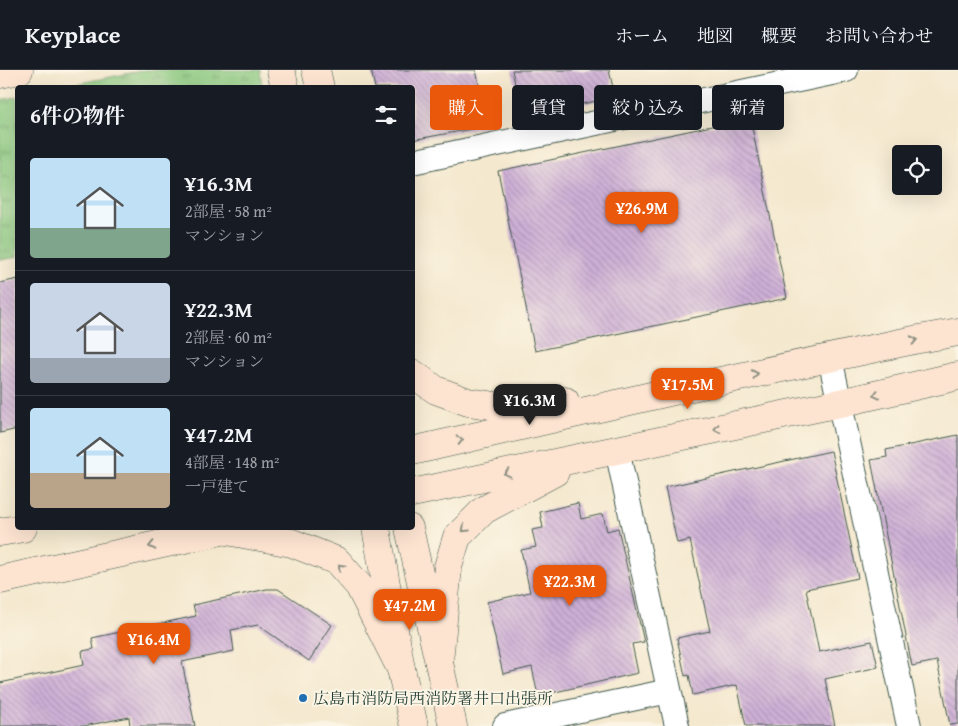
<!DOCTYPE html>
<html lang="ja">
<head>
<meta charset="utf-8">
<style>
	:root { --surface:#171b24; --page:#20242c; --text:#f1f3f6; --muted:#9ea1a6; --line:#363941; --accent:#ea580c }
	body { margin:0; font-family:"Gentium Book Plus","Noto Serif JP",serif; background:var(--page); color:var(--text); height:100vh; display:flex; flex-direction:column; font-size:19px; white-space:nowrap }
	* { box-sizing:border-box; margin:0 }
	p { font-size:16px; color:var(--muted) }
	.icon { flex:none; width:28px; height:28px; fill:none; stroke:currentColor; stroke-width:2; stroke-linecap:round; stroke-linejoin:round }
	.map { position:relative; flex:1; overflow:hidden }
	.drawer { position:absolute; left:15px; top:15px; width:400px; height:445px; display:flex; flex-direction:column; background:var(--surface); border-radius:5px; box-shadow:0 5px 20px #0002 }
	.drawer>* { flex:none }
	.guide { position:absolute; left:430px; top:15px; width:452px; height:45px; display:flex; gap:10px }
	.controls { position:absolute; left:892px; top:75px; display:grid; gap:10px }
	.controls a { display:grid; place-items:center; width:50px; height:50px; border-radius:5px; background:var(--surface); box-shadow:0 5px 20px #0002; font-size:25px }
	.price { position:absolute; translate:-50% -42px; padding:0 11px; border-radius:10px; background:var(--accent); color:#fff; font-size:16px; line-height:32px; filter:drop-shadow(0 1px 2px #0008) }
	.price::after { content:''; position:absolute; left:50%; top:30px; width:15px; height:11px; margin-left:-8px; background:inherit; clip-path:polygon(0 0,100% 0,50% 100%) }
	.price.current { background:#222; color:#fff }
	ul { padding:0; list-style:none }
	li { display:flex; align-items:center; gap:15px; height:125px; padding:0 15px }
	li+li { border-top:1px solid var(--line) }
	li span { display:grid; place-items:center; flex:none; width:140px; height:100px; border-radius:5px; color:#555 }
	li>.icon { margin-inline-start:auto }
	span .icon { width:60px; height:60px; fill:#fffc; stroke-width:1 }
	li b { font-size:21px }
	h2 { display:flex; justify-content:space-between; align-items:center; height:60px; padding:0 15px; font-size:21px }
	.tag { padding:0 18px; border-radius:5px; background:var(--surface); box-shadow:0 5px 20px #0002; font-size:18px; line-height:45px }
	.tag.current { background:var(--accent); color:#fff }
	header { display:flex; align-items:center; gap:30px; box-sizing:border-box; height:70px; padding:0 25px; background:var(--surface); border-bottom:1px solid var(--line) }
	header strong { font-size:24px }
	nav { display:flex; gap:28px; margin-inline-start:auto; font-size:18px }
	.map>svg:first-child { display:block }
</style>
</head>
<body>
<header>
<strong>Keyplace</strong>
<nav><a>ホーム</a><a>地図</a><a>概要</a><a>お問い合わせ</a></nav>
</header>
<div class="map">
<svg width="958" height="656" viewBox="0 0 958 656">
	<defs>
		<pattern id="grass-tufts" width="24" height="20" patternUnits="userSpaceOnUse" patternTransform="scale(1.25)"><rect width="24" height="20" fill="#8cca81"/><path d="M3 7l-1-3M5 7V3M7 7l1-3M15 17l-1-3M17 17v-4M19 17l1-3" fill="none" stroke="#72a56a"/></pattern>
		<pattern id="building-back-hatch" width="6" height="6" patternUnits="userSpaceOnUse" patternTransform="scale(1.25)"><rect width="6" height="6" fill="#cfb0d7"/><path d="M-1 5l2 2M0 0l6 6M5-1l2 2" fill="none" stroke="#a790af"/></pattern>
	</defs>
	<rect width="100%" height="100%" fill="#fcf5e5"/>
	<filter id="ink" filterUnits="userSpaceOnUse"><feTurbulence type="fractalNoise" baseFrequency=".02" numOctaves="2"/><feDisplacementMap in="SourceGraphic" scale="10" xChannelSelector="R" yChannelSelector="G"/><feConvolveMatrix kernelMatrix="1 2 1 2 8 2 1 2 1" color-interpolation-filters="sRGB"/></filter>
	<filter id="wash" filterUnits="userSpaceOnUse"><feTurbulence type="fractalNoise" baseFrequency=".0096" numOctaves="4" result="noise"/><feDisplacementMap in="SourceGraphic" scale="20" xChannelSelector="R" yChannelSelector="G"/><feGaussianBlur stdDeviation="1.12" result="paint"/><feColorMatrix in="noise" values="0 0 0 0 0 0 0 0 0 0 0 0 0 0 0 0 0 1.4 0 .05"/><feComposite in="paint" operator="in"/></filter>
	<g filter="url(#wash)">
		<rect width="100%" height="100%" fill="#f4e8ce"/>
		<g fill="url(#grass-tufts)" stroke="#56845a">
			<path d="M145,0H260L262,17H61Z"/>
			<path d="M17,27V187L0,190V30Z"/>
		</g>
		<g id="blocks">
			<g fill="url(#building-back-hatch)">
				<path d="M371,0H476L488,56L412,70V18H375Z"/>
				<path d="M512,0H609L615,27L522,47Z"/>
				<path d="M750,48L787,228L535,281L498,101Z"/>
				<path d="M18,209V359L0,363V213Z"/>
				<path d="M958,365V654L950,655L937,591L912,596L871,390L887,387L886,380Z"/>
				<path d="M831,381L858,508L806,519L819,582L872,571L878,597L825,609L835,656H746L737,615L693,625L689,605L685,606L677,568L710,561L690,470L677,473L665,417Z"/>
				<path d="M578,433L581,449L603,444L607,461L618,458L644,572L632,574L638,603L538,626L532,597L503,604L487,532L530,522L521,480L536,477L532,460L543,458L540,442Z"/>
				<path d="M267,519H278L332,555L309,591L258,555L231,560L234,581L182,592L195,656H130L129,647L84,656H0V613L84,595L82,581L94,579L92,568L196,546L193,535Z"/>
			</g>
		</g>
	</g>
	<g filter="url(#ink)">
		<use href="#blocks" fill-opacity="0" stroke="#3f574b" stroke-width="1"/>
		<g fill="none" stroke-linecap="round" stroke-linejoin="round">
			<g stroke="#3f574b" stroke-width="26">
				<g id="street">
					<path d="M412,92L846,0"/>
					<path d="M830,288L909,656"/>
					<path d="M617,380L677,656"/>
					<path d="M505,656L669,621"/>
				</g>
			</g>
			<g stroke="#3f574b" stroke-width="29">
				<g id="secondary">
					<path d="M281,0L285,18"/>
					<path d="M316,0L320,18"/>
					<path d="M0,4L19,0"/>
					<path d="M412,303L436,320L468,332L503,337L565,331"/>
					<path d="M412,381L673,321L914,270L958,262"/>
					<path d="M412,423L840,333L958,306"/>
					<path d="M222,458V460L292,473L337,491L359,516L401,599"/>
					<path d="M376,458L401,599L414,656"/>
					<path d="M409,458L453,656"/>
					<path d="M0,462L23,458"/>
					<path d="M0,510L234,458"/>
					<path d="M439,592L448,497L457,467L484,440L555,402"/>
				</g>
			</g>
			<use href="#street" stroke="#fff" stroke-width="24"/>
			<use href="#secondary" stroke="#fde4d1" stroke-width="28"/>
		</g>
		<defs><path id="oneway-chevron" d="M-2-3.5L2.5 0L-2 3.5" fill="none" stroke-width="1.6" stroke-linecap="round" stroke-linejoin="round" transform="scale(1.25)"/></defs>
		<g stroke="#8e9082">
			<use href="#oneway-chevron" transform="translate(914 270) rotate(-12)"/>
			<use href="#oneway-chevron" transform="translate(755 304) rotate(-12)"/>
			<use href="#oneway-chevron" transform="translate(876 325) rotate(167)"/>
			<use href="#oneway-chevron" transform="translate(717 359) rotate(168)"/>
			<use href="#oneway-chevron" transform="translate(460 370) rotate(-13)"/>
			<use href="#oneway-chevron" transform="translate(507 403) rotate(168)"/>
			<use href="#oneway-chevron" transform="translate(465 459) rotate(136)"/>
			<use href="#oneway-chevron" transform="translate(152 476) rotate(167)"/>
			<use href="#oneway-chevron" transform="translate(341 497) rotate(-133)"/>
		</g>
	</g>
	<circle fill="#1f6fb2" stroke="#fcf5e5" stroke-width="2" cx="303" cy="628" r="5"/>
	<g text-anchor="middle" stroke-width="4" stroke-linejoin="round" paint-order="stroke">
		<g font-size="16" fill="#1f3d34" stroke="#fcf5e5" text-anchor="start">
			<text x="313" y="634">広島市消防局西消防署井口出張所</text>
		</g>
	</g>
</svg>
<div class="controls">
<a><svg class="icon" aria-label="locate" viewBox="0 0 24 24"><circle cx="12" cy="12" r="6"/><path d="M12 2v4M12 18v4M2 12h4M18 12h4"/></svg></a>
</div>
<b class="price" style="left:642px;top:164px">¥26.9M</b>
<b class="price" style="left:688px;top:340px">¥17.5M</b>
<b class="price current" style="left:530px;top:356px">¥16.3M</b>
<b class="price" style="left:570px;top:537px">¥22.3M</b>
<b class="price" style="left:410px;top:561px">¥47.2M</b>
<b class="price" style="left:154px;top:595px">¥16.4M</b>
<div class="guide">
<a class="tag current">購入</a>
<a class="tag">賃貸</a>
<a class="tag">絞り込み</a>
<a class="tag">新着</a>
</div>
<section class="drawer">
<h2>6件の物件<svg class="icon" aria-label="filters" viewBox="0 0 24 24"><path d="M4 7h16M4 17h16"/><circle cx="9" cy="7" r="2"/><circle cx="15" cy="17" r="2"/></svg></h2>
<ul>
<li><span style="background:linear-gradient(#bfe0f5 70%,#7fa58c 0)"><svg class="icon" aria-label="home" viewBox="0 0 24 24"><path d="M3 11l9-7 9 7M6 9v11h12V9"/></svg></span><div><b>¥16.3M</b><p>2部屋 · 58 m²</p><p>マンション</p></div></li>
<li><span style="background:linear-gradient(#c9d6e8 75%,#9aa5b1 0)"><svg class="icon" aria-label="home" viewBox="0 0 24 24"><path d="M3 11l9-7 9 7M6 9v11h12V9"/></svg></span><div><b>¥22.3M</b><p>2部屋 · 60 m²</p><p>マンション</p></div></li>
<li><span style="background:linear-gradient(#bfe0f5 65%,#b9a48a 0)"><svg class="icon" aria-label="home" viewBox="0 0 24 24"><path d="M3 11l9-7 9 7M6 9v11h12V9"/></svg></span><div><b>¥47.2M</b><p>4部屋 · 148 m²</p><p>一戸建て</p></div></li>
</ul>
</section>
</div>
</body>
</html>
